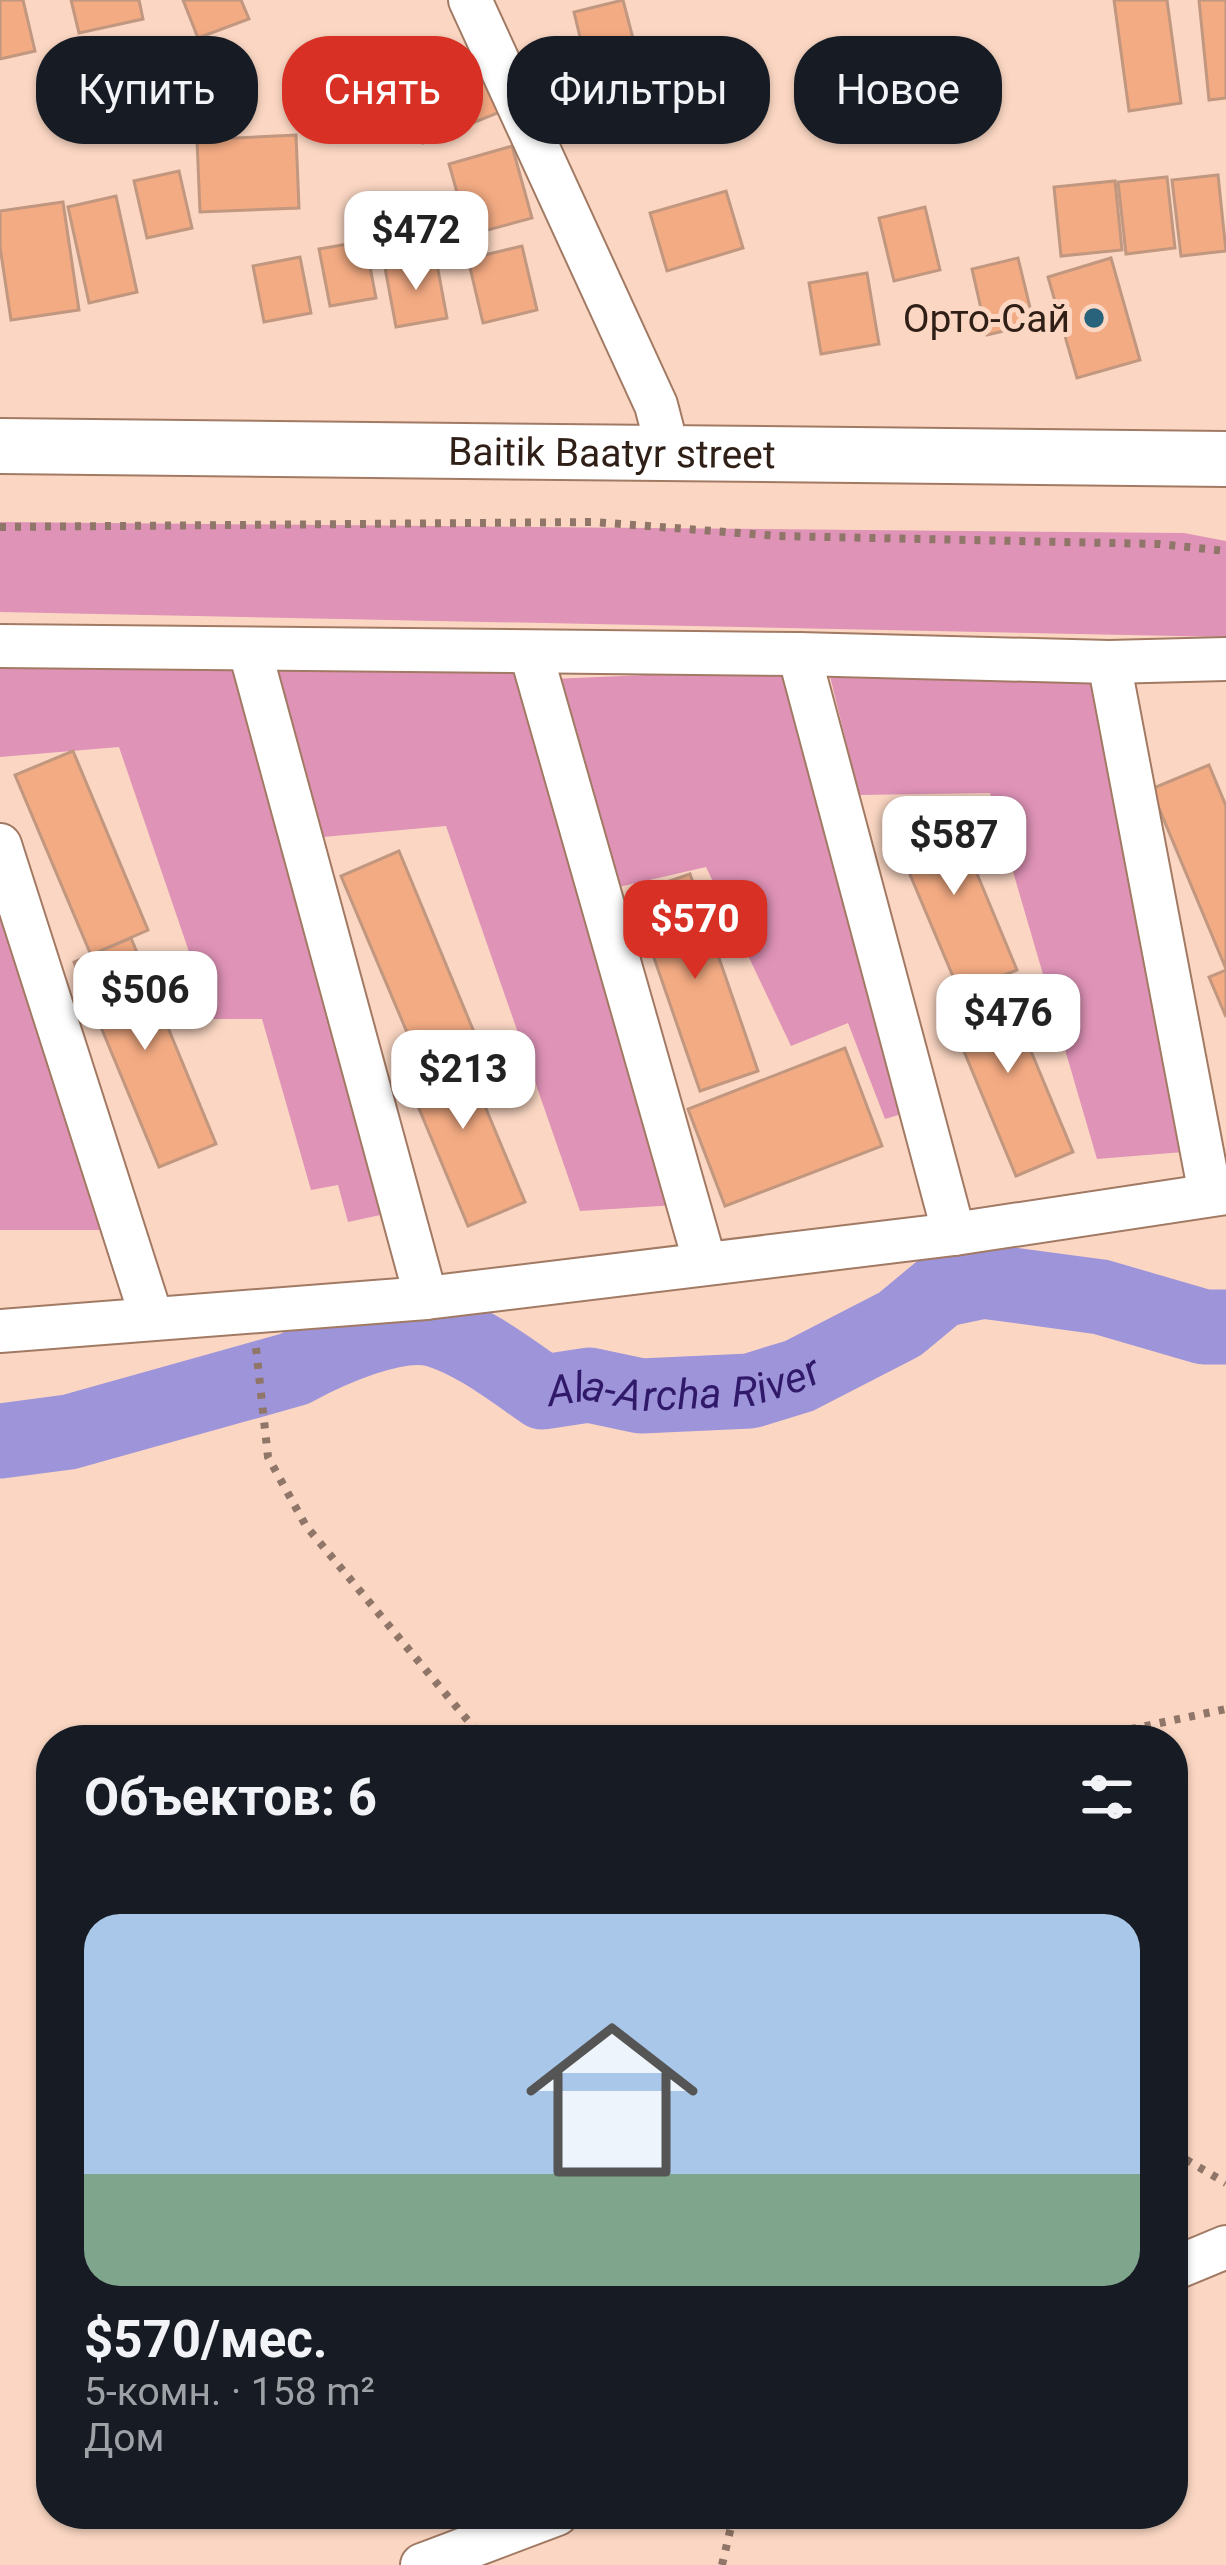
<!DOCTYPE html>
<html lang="ru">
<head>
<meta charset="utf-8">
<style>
	:root { --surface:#171b24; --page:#242831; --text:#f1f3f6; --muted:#9ea1a6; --accent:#d93025 }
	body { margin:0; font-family:Roboto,sans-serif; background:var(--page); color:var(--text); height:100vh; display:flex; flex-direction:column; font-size:45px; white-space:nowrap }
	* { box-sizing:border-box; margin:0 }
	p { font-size:39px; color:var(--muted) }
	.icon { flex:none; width:66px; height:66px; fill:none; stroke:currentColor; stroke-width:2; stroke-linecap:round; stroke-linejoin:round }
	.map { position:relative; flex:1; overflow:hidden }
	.side { position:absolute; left:36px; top:1725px; width:1152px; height:804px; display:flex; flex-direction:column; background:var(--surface); border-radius:48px; box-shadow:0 3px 9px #0004 }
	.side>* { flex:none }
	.guide { position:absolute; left:36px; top:36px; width:1155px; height:108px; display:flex; gap:24px }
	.price { position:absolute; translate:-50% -102px; padding:0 27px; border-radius:24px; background:#fff; color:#222; font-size:39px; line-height:78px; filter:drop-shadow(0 3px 6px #0008) }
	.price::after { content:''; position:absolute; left:50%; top:72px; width:36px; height:27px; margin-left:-18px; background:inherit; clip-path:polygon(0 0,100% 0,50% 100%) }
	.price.active { background:var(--accent); color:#fff }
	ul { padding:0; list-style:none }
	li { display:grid; align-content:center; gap:24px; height:636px; padding:0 48px }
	li span { display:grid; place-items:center; height:372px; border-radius:36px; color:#555 }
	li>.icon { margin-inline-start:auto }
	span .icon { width:216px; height:216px; fill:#fffc; stroke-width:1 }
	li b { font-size:51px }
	h2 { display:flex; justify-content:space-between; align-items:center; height:144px; padding:0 48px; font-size:51px }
	.tag { padding:0 42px; border-radius:48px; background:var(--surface); box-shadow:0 3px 9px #0004; font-size:42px; line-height:108px }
	.tag.active { background:var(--accent); color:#fff }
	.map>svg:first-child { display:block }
</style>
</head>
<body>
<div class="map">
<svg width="1226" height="2565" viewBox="0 0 1226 2565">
	<rect width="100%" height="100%" fill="#fbd7c3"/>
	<g fill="#df93b7">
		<path d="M0,522L1184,533L1226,541V637L0,612Z"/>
		<path d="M0,659L231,661L399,1211L348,1222L338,1185L311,1190L262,1019H212L119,747L0,757Z"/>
		<path d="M522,669L676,1205L580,1211L446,826L323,837L276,671Z"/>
		<path d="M785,669L919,1109L885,1119L848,1023L791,1046L706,867L619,887L552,679Z"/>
		<path d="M829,672L1094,682L1196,1151L1097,1159L990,793L859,795Z"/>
		<path d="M0,901L104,1230H0Z"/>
	</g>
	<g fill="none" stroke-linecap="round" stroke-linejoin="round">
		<path stroke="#9e94da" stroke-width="75" id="s1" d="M0,1441L69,1432L294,1369C329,1350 397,1319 437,1330C474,1341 511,1370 543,1392L589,1385L641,1396L750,1391L799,1376L900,1324L941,1290L983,1281L1101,1297L1204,1327H1226"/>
	</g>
	<g fill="#f3ab83" stroke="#c19780" stroke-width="3">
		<path d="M0,0H23L35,51L0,59Z"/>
		<path d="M71,0H139L143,19L79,33Z"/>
		<path d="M183,0H241L249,19L198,38Z"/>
		<path d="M623,0L636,50L586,62L574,12Z"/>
		<path d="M1114,0H1167L1181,103L1129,111Z"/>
		<path d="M1199,0H1226V98L1209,100Z"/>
		<path d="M487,64L505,110L423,143L405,97Z"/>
		<path d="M296,135L299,208L200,212L197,140Z"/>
		<path d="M512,146L532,218L469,235L449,164Z"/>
		<path d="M179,171L192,228L147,238L134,181Z"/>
		<path d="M1218,175L1226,251L1181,256L1172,180Z"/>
		<path d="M1167,177L1175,248L1126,254L1118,182Z"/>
		<path d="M1115,181L1122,250L1061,256L1054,187Z"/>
		<path d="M726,191L743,248L667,271L650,213Z"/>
		<path d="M116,196L137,292L89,303L68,207Z"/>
		<path d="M63,202L79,310L11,320L0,247V211Z"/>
		<path d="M925,207L940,270L894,281L879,218Z"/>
		<path d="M365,241L376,298L330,306L319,249Z"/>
		<path d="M522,246L537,310L483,323L468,259Z"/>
		<path d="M300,257L311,313L264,322L253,266Z"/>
		<path d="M1018,258L1034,324L987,335L972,269Z"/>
		<path d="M1111,258L1140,360L1077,378L1048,277Z"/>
		<path d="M436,259L447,318L396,327L385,268Z"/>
		<path d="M867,273L879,344L821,354L809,283Z"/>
		<path d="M73,751L148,930L91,955L15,775Z"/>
		<path d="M1209,765L1226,806V969L1151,789Z"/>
		<path d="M948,804L1017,970L960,993L890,827Z"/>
		<path d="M399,851L474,1032L417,1056L341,876Z"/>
		<path d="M690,874L758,1071L700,1091L632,894Z"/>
		<path d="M131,938L216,1144L159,1167L74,962Z"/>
		<path d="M1226,970V1017L1209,977Z"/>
		<path d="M1000,977L1073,1152L1016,1176L943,1001Z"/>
		<path d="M457,1039L525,1202L468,1226L400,1063Z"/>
		<path d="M845,1048L882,1146L725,1206L688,1109Z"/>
	</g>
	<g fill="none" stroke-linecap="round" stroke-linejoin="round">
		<g stroke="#a27a64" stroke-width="46">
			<g id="minor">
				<path d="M470,0L656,405L668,451"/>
				<path d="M0,646L799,654L1109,662L1226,659"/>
				<path d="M250,651L426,1298"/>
				<path d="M531,653L705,1263"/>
				<path d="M799,654L954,1234"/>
				<path d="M1109,662L1210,1194"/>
				<path d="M0,845L151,1316"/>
				<path d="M0,1331L426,1298L954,1234L1226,1193"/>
				<path d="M1173,2269L1226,2247"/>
				<path d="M422,2565L557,2514"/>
			</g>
		</g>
		<g stroke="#a27a64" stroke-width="58">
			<g id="major">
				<path id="s2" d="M0,446L1226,459"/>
			</g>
		</g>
		<g stroke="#907668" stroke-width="8" stroke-dasharray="6 9" stroke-linecap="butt">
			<path d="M0,527L594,522L779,536L1159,544L1226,551"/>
			<path d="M256,1348L268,1457L306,1526L484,1740"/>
			<path d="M981,1740L1103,1735L1226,1709"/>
			<path d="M1173,2152L1226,2183"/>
			<path d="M722,2565L734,2514"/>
		</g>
		<use href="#minor" stroke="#fff" stroke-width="42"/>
		<use href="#major" stroke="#fff" stroke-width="54"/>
	</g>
	<circle fill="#29627b" stroke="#fbd7c3" stroke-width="4.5" cx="1094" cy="318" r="12"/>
	<g text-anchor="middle" stroke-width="10" stroke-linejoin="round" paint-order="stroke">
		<g font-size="39" fill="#301f16" stroke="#fbd7c3" text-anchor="end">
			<text x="1070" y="332">Орто-Сай</text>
		</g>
		<g font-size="39" fill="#301f16" stroke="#fbd7c3">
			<text dy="14" stroke="none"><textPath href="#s2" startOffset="612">Baitik Baatyr street</textPath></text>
		</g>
		<g font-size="42" font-style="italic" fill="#31196a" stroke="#fbd7c3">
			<text dy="15" stroke="none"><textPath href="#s1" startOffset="720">Ala-Archa River</textPath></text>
		</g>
	</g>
</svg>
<b class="price" style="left:416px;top:293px">$472</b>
<b class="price" style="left:954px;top:898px">$587</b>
<b class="price active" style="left:695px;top:982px">$570</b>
<b class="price" style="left:145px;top:1053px">$506</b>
<b class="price" style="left:1008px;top:1076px">$476</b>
<b class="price" style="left:463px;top:1132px">$213</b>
<div class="guide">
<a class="tag">Купить</a>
<a class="tag active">Снять</a>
<a class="tag">Фильтры</a>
<a class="tag">Новое</a>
</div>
<section class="side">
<h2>Объектов: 6<svg class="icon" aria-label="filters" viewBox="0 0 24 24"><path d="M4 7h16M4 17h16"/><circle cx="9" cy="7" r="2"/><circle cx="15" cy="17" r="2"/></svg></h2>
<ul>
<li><span style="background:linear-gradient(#a9c7e8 70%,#7fa58c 0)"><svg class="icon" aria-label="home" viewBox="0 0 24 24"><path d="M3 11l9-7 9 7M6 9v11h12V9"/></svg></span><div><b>$570/мес.</b><p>5-комн. · 158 m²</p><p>Дом</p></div></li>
</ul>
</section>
</div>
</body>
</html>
